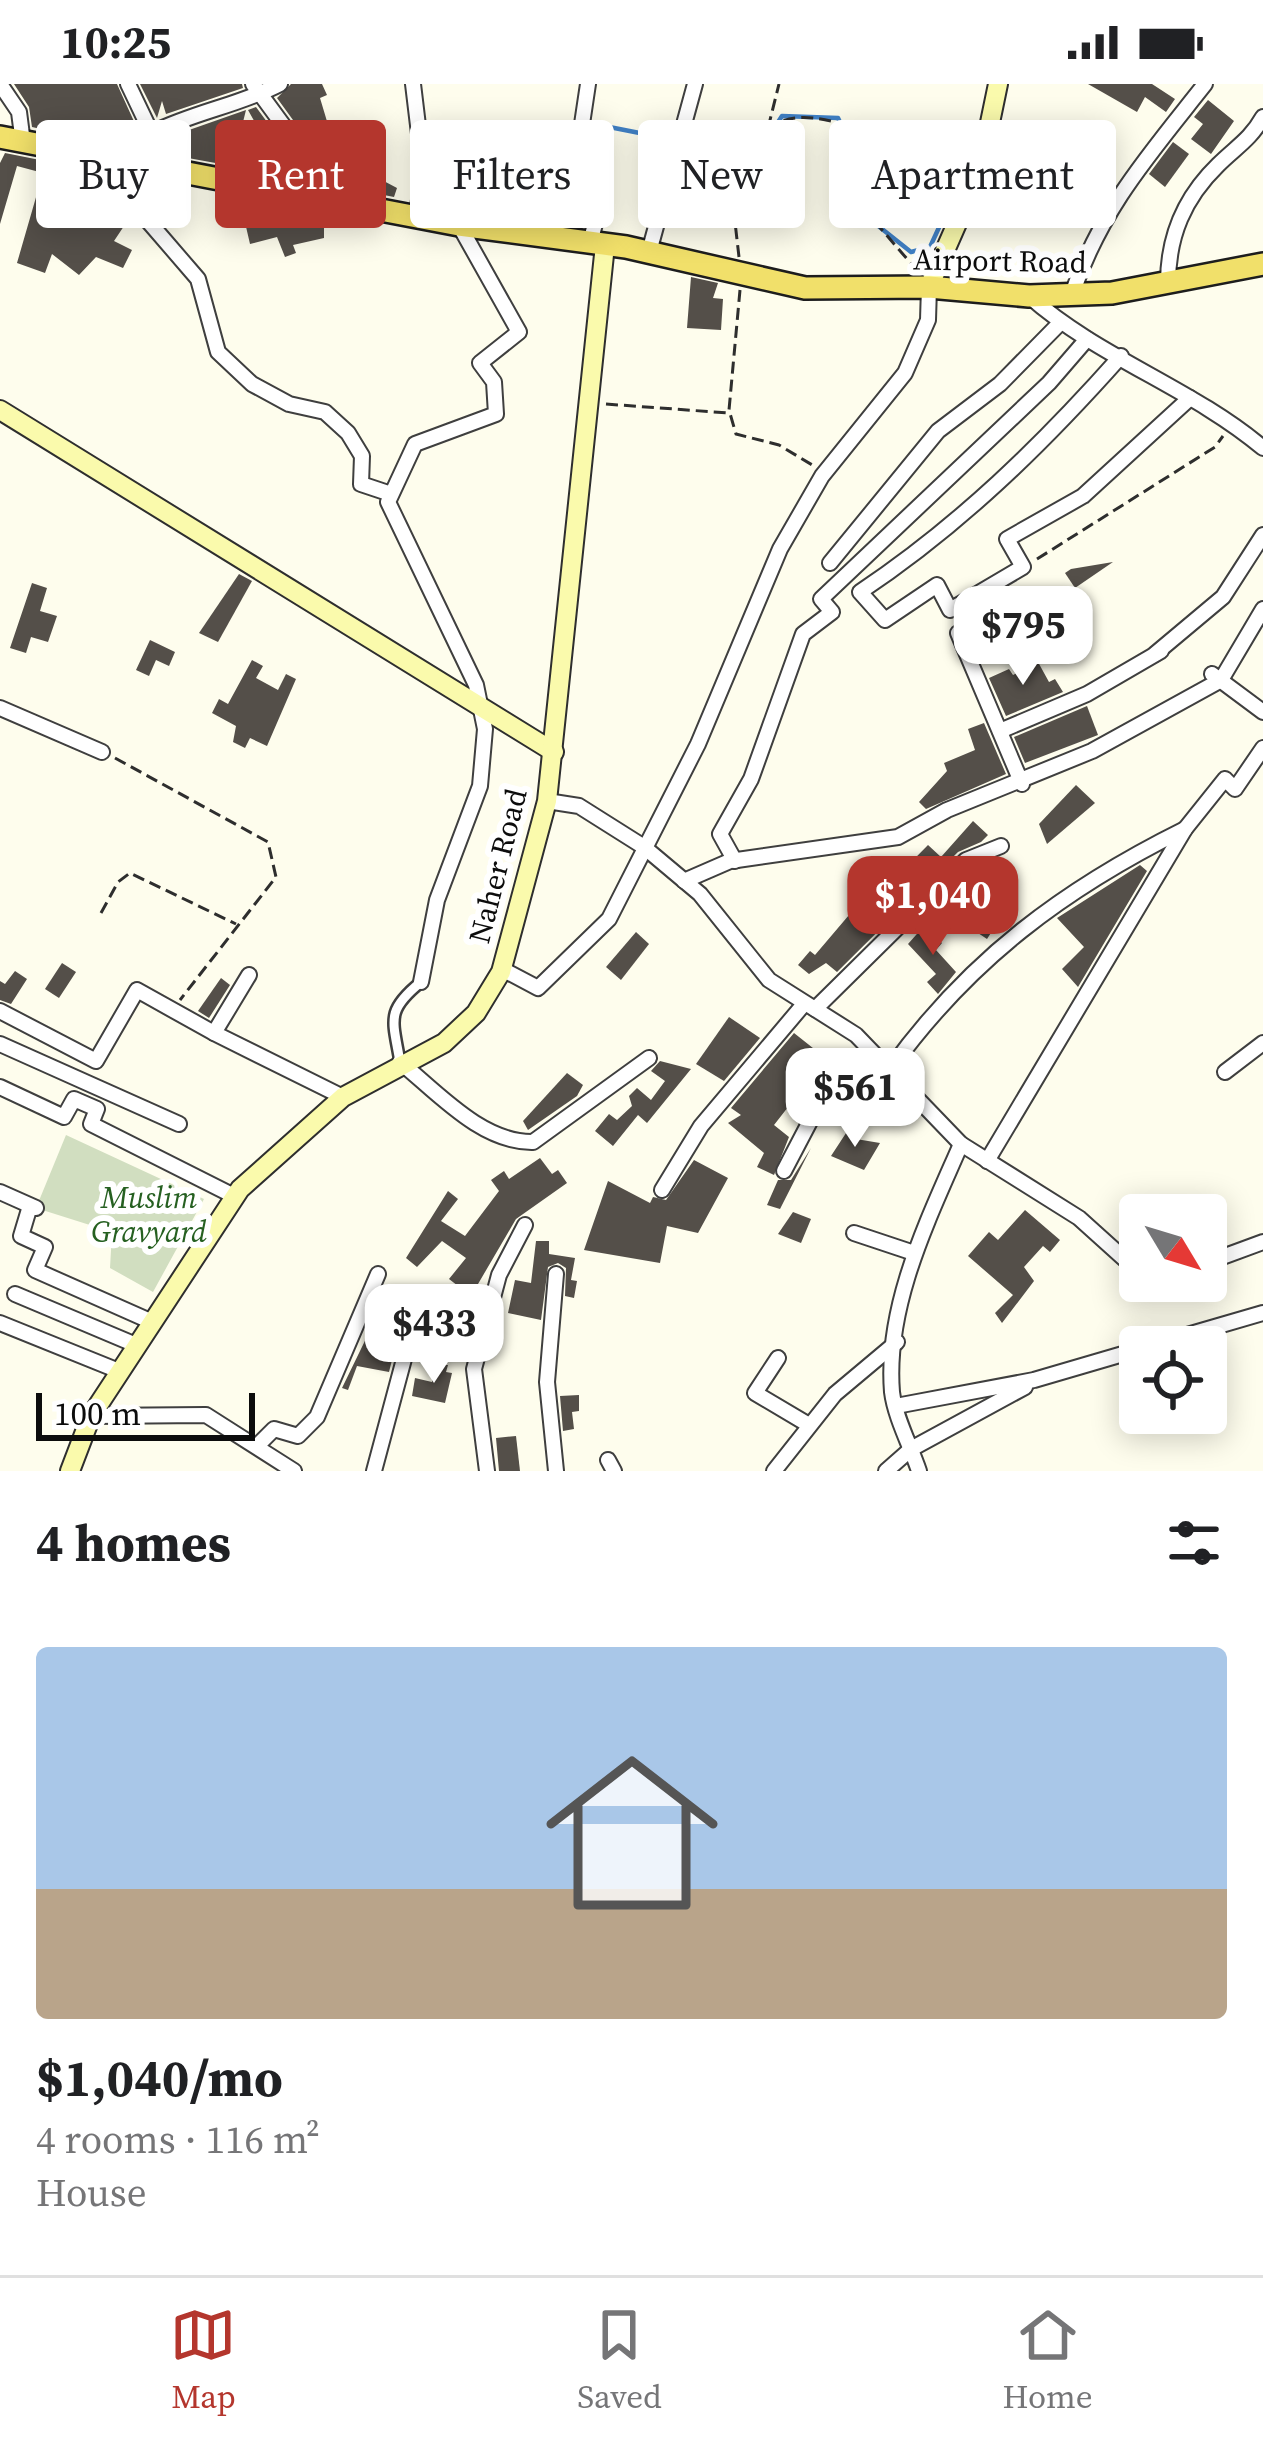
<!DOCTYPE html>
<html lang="en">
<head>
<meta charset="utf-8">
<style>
	:root { --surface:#fff; --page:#f2f2f2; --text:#202124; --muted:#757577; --line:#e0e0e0; --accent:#b4362d }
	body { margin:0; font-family:"Source Serif 4",serif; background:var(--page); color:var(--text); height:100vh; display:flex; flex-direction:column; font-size:45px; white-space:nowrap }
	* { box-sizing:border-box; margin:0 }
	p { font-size:39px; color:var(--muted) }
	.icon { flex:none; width:66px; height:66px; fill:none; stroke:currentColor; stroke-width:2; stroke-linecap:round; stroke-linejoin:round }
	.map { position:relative; height:1387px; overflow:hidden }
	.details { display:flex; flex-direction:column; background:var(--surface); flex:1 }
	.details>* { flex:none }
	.guide { position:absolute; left:36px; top:36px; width:1191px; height:108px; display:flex; gap:24px }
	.needle { width:78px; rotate:128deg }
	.controls { position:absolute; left:1119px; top:1110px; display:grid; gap:24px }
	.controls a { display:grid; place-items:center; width:108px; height:108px; border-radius:12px; background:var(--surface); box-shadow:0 6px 30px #0003; font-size:60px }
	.scale { position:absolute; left:36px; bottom:30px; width:219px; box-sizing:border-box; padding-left:12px; border:6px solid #0c0c0c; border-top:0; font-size:33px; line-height:42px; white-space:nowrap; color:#0c0c0c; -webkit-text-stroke:9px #fff; paint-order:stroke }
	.price { position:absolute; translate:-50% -102px; padding:0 27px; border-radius:24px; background:#fff; color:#222; font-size:39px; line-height:78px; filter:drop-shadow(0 3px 6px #0008) }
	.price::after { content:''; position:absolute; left:50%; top:72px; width:36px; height:27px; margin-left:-18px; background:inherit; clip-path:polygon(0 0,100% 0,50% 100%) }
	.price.active { background:var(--accent); color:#fff }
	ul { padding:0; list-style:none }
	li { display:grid; align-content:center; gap:24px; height:636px; padding:0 36px }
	li span { display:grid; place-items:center; height:372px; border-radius:12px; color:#555 }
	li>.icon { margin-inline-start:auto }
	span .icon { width:216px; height:216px; fill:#fffc; stroke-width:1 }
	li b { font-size:51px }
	h2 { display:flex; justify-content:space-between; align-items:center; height:144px; padding:0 36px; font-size:51px }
	.pill { padding:0 42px; border-radius:12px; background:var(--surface); box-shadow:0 6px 30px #0003; font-size:42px; line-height:108px }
	.pill.active { background:var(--accent); color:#fff }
	.status { display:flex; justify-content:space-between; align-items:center; height:84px; padding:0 60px; background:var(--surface); direction:ltr }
	.status svg { height:33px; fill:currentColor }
	.dock { display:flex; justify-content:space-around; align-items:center; height:168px; border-top:3px solid var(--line); background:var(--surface); font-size:33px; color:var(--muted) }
	.dock a { display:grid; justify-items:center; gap:6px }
	.dock .active { color:var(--accent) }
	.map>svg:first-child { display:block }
</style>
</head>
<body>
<div class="status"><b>10:25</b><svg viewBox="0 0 49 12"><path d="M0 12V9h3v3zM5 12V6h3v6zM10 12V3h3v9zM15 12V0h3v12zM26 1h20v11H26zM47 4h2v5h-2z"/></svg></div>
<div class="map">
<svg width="1263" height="1387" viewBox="0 0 1263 1387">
	<rect width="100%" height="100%" fill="#fefded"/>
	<path fill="#d1dec0" d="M66,1051L204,1115L153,1208L110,1184L112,1148L36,1124Z"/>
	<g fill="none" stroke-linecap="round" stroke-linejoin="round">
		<path stroke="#4080c5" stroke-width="4.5" d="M589,39L756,72L782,32L838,34L862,84L872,137L911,168L930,163L959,100"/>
	</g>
	<g fill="#544f49">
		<path d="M14,0H117L147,66L138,64L136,56L117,60L86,54L84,40L63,50L32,43L29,23Z"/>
		<path d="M140,0H242L243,4L166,30L162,17L157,34Z"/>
		<path d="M291,0H322L327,11L320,14L329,44L319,47L328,67L345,72L358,50L377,60L363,86L397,104L394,113L359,106L373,102L329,99L317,69L277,14Z"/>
		<path d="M1088,0H1152L1175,15L1166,28L1145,13L1137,28Z"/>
		<path d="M1208,16L1234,37L1211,70L1191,55L1203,40L1194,33Z"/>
		<path d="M256,23L298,80L300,87L254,86L246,70L266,58L248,26Z"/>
		<path d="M246,26L232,82L188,74V63L177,67L172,52Z"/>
		<path d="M1173,58L1189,70L1165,103L1149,90Z"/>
		<path d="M1070,60L1103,95L1092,109L1083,102L1087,97L1058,77Z"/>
		<path d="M5,69L55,79L134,105L121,125L130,133L114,157L132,166L123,184L96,173L79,191L52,170L45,189L17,179L43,89L17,82L0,140V79Z"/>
		<path d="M266,119L296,125L298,139L326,131L339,133V144H324V154L293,161L296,169L285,173L277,153L250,160L244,134L265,127Z"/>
		<path d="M691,193L718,199L713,214L723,215L721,246L687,244Z"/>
		<path d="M1113,478L1075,504L1065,489L1071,485Z"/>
		<path d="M239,490L252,497L218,558L199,549Z"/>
		<path d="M32,499L47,504L40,527L57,532L48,558L31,553L26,569L10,564Z"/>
		<path d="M150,556L175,568L169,582L156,576L149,592L136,586Z"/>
		<path d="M252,576L263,582L256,594L278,606L286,590L296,595L267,662L250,654L245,664L233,658L236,642L212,629L219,615L228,620Z"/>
		<path d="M1038,578L1049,598L1055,595L1063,608L1006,632L989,594L1009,585L1013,591Z"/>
		<path d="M1087,622L1098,651L1025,679L1014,653Z"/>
		<path d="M984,639L1006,690L926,725L919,718L947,687L944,679L975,666L968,645Z"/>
		<path d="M1076,701L1095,719L1047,760L1039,740Z"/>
		<path d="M973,737L988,751L981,758L958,768L837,888L826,879L809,890L798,881L810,867L815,871L849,831L854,836L928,761L941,773Z"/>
		<path d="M1140,781L1147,787L1078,903L1062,885L1084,863L1057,834Z"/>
		<path d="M955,803L998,838L987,855L951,831L957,824L945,813Z"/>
		<path d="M924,842L942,859L936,866L956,888L938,910L927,898L936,890L908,860Z"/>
		<path d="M636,848L649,860L621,896L606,883Z"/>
		<path d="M62,879L76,888L59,914L45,905Z"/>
		<path d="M15,887L27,895L11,920L0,916V897L5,900Z"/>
		<path d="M221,894L230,901L209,934L198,927Z"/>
		<path d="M729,933L760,954L724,997L696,980Z"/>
		<path d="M794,949L823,972L829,967L838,978L810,995L774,1041L789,1053L774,1091L757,1083L764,1069L728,1039L741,1031L731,1024Z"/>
		<path d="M660,977L691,985L647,1039L638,1031L613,1062L595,1047L609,1030L617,1036L632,1022L629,1012L637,1004L651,1016L665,997L651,987Z"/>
		<path d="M567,989L583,1001L577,1012L528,1046L523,1037Z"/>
		<path d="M869,999L890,1014L878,1027L856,1017L859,1006Z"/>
		<path d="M848,1046L860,1048L856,1055L880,1059L864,1086L831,1072Z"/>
		<path d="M811,1064L780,1125L767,1121L778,1096H791Z"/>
		<path d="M540,1074L552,1090L558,1086L567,1099L516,1135L471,1212L449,1195L466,1174L442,1157L417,1183L406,1174L448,1107L458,1115L441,1137L465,1152L499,1107L491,1096L504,1087L509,1095Z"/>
		<path d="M694,1076L728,1094L698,1149L667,1142L660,1179L584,1166L608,1097L650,1119L653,1113L666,1116Z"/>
		<path d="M1025,1126L1060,1156L1050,1168L1043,1162L1024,1183L1034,1197L1002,1239L995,1229L1013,1211L968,1172L989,1148L998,1156Z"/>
		<path d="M793,1128L811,1135L801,1159L778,1150Z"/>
		<path d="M536,1157H549V1170L575,1174L571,1196L577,1197L574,1214L565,1212L566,1184L558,1179L548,1183L541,1236L508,1229L515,1196L531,1199Z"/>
		<path d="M378,1230L392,1237L384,1255L396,1260L389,1288L357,1282L348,1306L342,1304Z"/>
		<path d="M436,1281H448L446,1288L452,1289L445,1319L412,1312L415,1294L432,1298Z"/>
		<path d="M579,1311V1327L572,1328L574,1345L563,1347L560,1312Z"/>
		<path d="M516,1352L520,1387H499L496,1354Z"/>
	</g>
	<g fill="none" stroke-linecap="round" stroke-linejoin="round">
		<g stroke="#3f3f3f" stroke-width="14">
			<path id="pedestrian" d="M400,978C393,936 385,927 421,898"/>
		</g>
		<g stroke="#3f3f3f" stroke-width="18">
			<g id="minor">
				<path d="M0,0L19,28L23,59"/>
				<path d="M128,0L169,86"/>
				<path d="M253,0L308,75L322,113"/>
				<path d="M413,0L423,83L417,132"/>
				<path d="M588,0L579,60L596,136L590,159"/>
				<path d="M152,49C194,28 240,21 280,0"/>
				<path d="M145,82L148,137L198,195L218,268L252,300L289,320L325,328L348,349L362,372L361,400L391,410"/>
				<path d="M649,168L695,0"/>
				<path d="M1168,199C1168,152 1184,114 1218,81C1236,63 1250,56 1263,33"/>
				<path d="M1072,210C1102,123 1149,71 1205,0"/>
				<path d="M1029,212C1099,274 1192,304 1263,364"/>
				<path d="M1121,272C1042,361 959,442 860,508L885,536L937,501L950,526L1023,483L1007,455L1083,412L1190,314"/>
				<path d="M830,479L938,347L1000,300L1060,239"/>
				<path d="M958,549L1022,700"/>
				<path d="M1155,570L1223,513L1263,451"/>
				<path d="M1212,590L1263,628"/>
				<path d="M0,624L102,668"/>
				<path d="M1000,647L1087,610L1161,567"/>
				<path d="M547,717L579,722L644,763L700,810L769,896L856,951L961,1060L1079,1134L1140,1189"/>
				<path d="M735,777L720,750L751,695L803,550L832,528L821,515L1049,299L1087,255"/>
				<path d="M684,797L730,777L898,753L947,726L1092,667L1221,596L1263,525"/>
				<path d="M502,885L538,904L609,835L698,660L780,465L822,392L905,289L928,236L929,203"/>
				<path d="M249,891L214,949L343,1013"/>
				<path d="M421,898L437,816L480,702L485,645L476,601L388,418L415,360L496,330L494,298L480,279L519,248L459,141"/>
				<path d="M815,925L966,776L1001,762"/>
				<path d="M0,927L96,977L137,906L214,949"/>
				<path d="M0,960L179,1040"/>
				<path d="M400,978C438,1009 482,1059 533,1058L649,974"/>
				<path d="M891,984C970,875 1064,805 1185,745"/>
				<path d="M1225,988L1263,959"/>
				<path d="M0,1003L64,1033L74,1015L97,1025L91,1040L234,1112"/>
				<path d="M987,1077L1185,745L1225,695L1235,705L1263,664"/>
				<path d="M784,1087L818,1022L881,976"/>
				<path d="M662,1106L701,1042L804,920"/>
				<path d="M0,1108L36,1124"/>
				<path d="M30,1122L21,1152L45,1163L35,1186L150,1237"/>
				<path d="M854,1149L914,1169"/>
				<path d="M1206,1179L1263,1158"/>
				<path d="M556,1190L547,1298L556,1387"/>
				<path d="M15,1210L136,1261"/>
				<path d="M0,1239L119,1287"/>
				<path d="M1146,1263L1263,1229"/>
				<path d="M778,1274L755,1309L809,1341"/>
				<path d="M896,1322L1034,1296L1140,1265"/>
				<path d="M91,1332L206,1331L294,1387"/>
				<path d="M257,1362L274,1345L298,1352L317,1333L378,1190"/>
				<path d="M608,1376L614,1387"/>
				<path d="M374,1387L419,1219"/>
				<path d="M487,1387L474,1285L499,1191L525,1141"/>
				<path d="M774,1387L835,1310L897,1258"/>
				<path d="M886,1387L911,1365L1025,1303"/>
				<path d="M919,1387C911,1363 895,1333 892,1308C885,1222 928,1136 961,1060"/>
			</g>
		</g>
		<g stroke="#2e2e2e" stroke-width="22">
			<g id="secondary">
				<path d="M929,203L980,87L998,0"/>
				<path d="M0,326L554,668"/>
				<path d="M70,1387L91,1332L240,1105L343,1013L444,959L476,929L501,888L547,717L605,161"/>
			</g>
		</g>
		<g stroke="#1d1d1d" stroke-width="26">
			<path id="primary" d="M0,53L459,141L626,163L805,204L929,203L1029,212L1112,209L1263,180"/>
		</g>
		<g stroke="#2e2e2e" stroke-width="3" stroke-dasharray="12 6" stroke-linecap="butt">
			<path d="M768,44L779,0"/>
			<path d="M739,173L729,86C765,44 778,24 835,38L853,67L864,125L914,183"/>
			<path d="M740,206L729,326L736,350L779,361L814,382"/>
			<path d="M606,320L728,329"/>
			<path d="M1037,475L1215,363L1223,352"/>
			<path d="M115,674L268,758L276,793L180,916"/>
			<path d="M101,829L118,798L130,789L236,840"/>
		</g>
		<use href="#pedestrian" stroke="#fff" stroke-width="9"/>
		<use href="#minor" stroke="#fff" stroke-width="14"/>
		<use href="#secondary" stroke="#fafaac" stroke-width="18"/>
		<use href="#primary" stroke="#f1e06a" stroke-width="21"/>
	</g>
	<g text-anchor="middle" stroke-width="12" stroke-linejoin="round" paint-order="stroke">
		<g font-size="30" fill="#0c0c0c" stroke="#fff">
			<text transform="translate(1000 177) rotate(1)" y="10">Airport Road</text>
			<text transform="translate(498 782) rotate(-76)" y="10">Naher Road</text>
		</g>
		<g font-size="30" font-style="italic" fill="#266021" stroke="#fff">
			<text x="149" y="1124">Muslim<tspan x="149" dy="34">Gravyard</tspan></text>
		</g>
	</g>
</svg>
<div class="controls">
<a><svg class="needle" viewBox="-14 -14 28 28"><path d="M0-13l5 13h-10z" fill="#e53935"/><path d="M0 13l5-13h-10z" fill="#757577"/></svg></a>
<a><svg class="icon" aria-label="locate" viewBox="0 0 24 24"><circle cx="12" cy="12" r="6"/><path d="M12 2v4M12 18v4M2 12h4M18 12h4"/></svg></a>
</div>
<div class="scale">100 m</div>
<b class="price" style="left:1023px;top:604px">$795</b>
<b class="price active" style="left:933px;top:874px">$1,040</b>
<b class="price" style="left:855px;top:1066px">$561</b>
<b class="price" style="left:434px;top:1302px">$433</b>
<div class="guide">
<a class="pill">Buy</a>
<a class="pill active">Rent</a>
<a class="pill">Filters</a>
<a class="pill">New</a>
<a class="pill">Apartment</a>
</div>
</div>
<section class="details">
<h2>4 homes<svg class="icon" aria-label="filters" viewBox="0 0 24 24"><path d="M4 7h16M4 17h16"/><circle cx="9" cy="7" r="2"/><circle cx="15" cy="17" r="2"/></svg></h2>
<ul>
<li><span style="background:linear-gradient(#a9c7e8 65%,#b9a48a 0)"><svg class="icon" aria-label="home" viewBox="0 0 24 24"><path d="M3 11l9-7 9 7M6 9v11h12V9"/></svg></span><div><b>$1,040/mo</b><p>4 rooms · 116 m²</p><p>House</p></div></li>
</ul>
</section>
<nav class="dock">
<a class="active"><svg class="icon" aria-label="map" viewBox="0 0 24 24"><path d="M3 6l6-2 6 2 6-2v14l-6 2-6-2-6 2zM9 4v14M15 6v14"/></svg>Map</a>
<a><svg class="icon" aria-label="saved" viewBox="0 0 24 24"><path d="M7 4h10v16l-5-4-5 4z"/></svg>Saved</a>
<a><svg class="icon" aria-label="home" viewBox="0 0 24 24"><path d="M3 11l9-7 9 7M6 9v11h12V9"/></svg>Home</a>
</nav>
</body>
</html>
